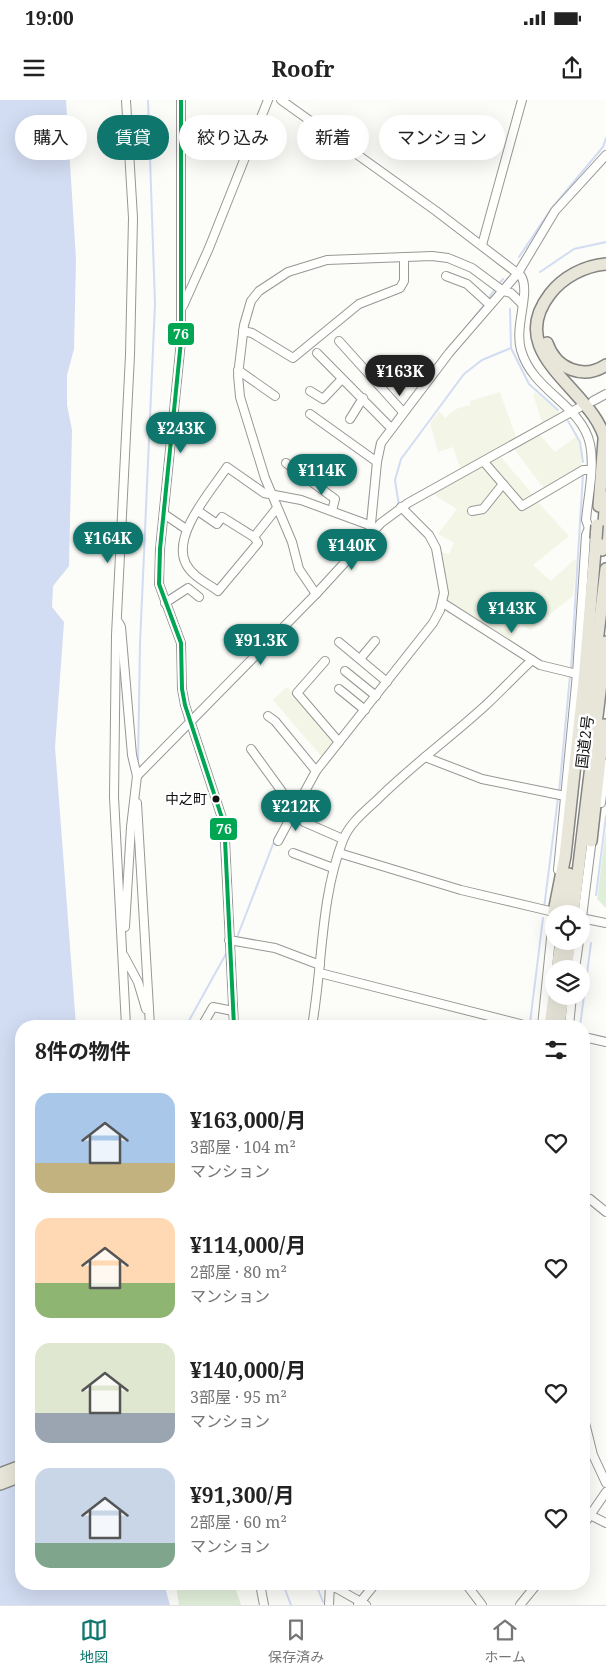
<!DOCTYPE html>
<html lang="ja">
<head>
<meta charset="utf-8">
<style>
	:root { --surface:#fff; --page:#f6f6f6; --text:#222; --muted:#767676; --line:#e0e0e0; --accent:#0f766e }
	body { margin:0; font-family:"Noto Serif","Noto Sans JP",serif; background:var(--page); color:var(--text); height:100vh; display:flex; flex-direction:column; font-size:19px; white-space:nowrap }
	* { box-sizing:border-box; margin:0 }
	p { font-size:16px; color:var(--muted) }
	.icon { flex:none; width:28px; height:28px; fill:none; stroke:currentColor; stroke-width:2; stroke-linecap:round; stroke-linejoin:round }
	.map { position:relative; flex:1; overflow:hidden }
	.sheet { position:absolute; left:15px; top:920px; width:575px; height:570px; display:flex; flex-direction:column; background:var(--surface); border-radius:20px; box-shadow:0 5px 20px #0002 }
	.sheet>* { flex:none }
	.top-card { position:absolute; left:15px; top:15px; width:576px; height:45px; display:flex; gap:10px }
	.fabs { position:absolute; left:545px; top:805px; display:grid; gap:10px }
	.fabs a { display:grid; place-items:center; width:45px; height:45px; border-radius:50%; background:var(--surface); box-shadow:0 5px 20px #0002; font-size:25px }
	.price { position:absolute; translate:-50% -42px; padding:0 11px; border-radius:18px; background:var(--accent); color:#fff; font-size:16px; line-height:32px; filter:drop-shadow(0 1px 2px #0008) }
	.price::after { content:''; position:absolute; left:50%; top:30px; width:15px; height:11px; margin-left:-8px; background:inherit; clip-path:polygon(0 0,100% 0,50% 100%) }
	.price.selected { background:#222; color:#fff }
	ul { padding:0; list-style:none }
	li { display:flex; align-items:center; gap:15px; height:125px; padding:0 20px }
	li span { display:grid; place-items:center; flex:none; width:140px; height:100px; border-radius:15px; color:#555 }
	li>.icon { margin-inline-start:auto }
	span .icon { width:60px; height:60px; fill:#fffc; stroke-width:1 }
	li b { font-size:21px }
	h2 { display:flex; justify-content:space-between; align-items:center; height:60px; padding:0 20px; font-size:21px }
	.pill { padding:0 18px; border-radius:22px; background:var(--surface); box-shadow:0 5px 20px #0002; font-size:18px; line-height:45px }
	.pill.selected { background:var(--accent); color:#fff }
	.status { display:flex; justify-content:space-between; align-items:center; height:35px; padding:0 25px; background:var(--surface); direction:ltr }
	.status svg { height:14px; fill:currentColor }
	header { display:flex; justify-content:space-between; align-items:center; height:65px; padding:0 20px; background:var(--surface); font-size:22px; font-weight:700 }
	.tabs { display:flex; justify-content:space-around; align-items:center; height:70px; border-top:1px solid var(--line); background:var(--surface); font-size:14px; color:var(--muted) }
	.tabs a { display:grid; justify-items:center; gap:2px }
	.tabs .selected { color:var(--accent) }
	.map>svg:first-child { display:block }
</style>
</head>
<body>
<div class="status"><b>19:00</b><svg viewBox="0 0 49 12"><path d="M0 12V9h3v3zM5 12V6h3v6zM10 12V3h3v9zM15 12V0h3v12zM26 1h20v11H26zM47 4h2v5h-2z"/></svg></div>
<header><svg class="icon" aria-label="menu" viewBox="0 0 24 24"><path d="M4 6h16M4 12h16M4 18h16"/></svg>Roofr<svg class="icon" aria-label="share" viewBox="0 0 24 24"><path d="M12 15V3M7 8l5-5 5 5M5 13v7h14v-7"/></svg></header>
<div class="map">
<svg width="606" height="1505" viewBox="0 0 606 1505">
	<rect width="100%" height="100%" fill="#fcfcf8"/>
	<g fill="#f3f6e6">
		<path d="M500,292L517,340L461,370L453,347L438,352L430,323L439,311L445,318L456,309L470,305V301Z"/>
		<path d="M535,292L557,310L560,316L543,325L533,294Z"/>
		<path d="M539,334L555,352L577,336L583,356L580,369L545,390L514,349Z"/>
		<path d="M500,356L534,396L523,403L489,362Z"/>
		<path d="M483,366L522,409L536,400L569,436L533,465L551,481L575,459L577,461L573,496L530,530L521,524L509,542L487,524L483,526L446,502L440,452L449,454L454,443L438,434L457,409L433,394Z"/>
		<path d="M287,587L335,640L322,657L273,600Z"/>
	</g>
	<g fill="#e0efda">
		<path d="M606,729V808L597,799Z"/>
		<path d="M176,1484H234L241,1505H179Z"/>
	</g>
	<path fill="#d2dcf2" d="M0,0H66L76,159L74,249L67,275V305L72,330L69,466L53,486L52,507L64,522L55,647L76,926H21V1484H164L170,1505H0Z"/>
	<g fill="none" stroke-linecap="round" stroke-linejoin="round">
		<g stroke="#d2dcf2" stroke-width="2">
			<path d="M519,157L551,109L603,47L606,38"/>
			<path d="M540,172L574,149L606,142"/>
			<path d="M498,185L503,179"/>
			<path d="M488,199L495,189"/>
			<path d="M460,235L484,205"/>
			<path d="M511,248L529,284L558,310"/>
			<path d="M568,321L580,342L583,362"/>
			<path d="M390,324L400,312"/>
			<path d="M374,356L377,342L388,327"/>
			<path d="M399,406L395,380L401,359L464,274L482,260L511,248L510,209"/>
			<path d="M367,421L373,363"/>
			<path d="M366,433L367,426"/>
			<path d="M571,570L583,374"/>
			<path d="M183,611L185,620"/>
			<path d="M138,663L140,544L155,204L148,0"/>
			<path d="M559,692L570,576"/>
			<path d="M220,732L225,814"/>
			<path d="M596,795L606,716"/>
			<path d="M544,808L558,698"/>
			<path d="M236,840L275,739"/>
			<path d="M530,923L543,818"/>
			<path d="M186,926L227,852"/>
			<path d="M580,926L591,843"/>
			<path d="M283,1484L291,1505"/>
			<path d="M316,1484L323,1502"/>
		</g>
		<g stroke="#979795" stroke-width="10">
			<g id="minor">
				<path d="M126,0L133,118L130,255L116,535L114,697L126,926"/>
				<path d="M181,0V241L160,449L159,484L181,543L182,589L185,605L222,718L225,740L234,926"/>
				<path d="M281,0L436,111L521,176C531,192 514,226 521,250C533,292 581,304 590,344C595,367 588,397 586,420L589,428L599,431"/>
				<path d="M482,145L522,0"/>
				<path d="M446,176L467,184L490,205"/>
				<path d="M183,206L209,148L268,0"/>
				<path d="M243,231L252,233L293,258L359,204L400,188L404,181V157"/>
				<path d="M339,241L403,312"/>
				<path d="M317,253L391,328"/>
				<path d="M238,270L275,296"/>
				<path d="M310,291L323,299L342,279"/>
				<path d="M593,301L606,294"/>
				<path d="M310,314L377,362"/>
				<path d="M350,319L363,298"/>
				<path d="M484,362L522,406L583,370H590"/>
				<path d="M286,363L335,399L332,411"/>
				<path d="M277,408L254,437L258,443L218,491C207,483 192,476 186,464C171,435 212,390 227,367L264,393L301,400L369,425"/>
				<path d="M198,411L217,424L222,417L254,437"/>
				<path d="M472,411L483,409L503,384"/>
				<path d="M164,414L186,429"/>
				<path d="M370,434L377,362L381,343L449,253L518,173L555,111L606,55"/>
				<path d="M316,494L299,469L292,442L265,378L240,297L238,275L244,225L251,201L259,191L288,172L327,160L432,156L448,158L472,168L503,191L511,193L522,204"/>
				<path d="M165,503L188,488L199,497"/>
				<path d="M443,503L540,565L581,575"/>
				<path d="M119,523L121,527L132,655L137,676L131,727L125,827"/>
				<path d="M339,542L387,582"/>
				<path d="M360,559L375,541"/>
				<path d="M325,561L297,593L339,642"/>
				<path d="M345,571L376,596"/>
				<path d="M339,589L365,610"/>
				<path d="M268,616L275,621L316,671"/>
				<path d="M251,649L304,722L343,739"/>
				<path d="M425,657L482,679L565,696"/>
				<path d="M137,676L316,494L381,423L408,403L582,306"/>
				<path d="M137,703L150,926"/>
				<path d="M601,703L606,664"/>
				<path d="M278,741L316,671L433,523L440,510L444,493L436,448L429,435L401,407"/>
				<path d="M293,753L333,768"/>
				<path d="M339,753L461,790L558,813"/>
				<path d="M558,770L577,574L586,435L589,428"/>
				<path d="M581,818L606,823"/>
				<path d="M581,825L592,738"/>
				<path d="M229,840L275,848L320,865"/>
				<path d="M124,856L138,882L146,909"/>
				<path d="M575,869L579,841"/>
				<path d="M320,873L528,926"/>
				<path d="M202,926L213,907L233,911"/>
				<path d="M312,926C323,864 320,799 343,740C349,724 365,711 377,700C411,666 450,638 486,605C501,591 516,575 532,560"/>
				<path d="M542,926L554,809"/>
				<path d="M569,926L572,896"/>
				<path d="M584,937L606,942"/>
				<path d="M584,1105L590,1099L606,1112"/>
				<path d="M584,1319L593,1355L606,1383"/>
				<path d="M590,1415L606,1423"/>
				<path d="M584,1424L606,1392"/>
				<path d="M260,1484L264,1505"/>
				<path d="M466,1484L482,1505"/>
				<path d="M331,1487L338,1489L366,1505"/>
				<path d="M329,1505L330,1484"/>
				<path d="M358,1505L375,1484"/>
				<path d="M520,1505L537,1484"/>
			</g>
		</g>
		<g stroke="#848482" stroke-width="14">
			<g id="highway">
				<path d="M606,164C584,166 563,177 550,194C501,257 599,291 606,345"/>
				<path d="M547,243C556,269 583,280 606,265"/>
				<path d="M599,406L604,340"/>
				<path d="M602,450L606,397"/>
				<path d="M588,616L606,469"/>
				<path d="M591,741L604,625"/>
				<path d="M554,812L565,756L584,581L596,439"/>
				<path d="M564,814L569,774"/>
				<path d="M573,814L606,542"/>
				<path d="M557,869L561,841"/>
				<path d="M566,869L570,841"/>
				<path d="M550,926L554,896"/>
				<path d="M559,926L563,896"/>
				<path d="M0,1374L21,1366"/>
				<path d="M0,1384L21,1376"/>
			</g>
		</g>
		<use href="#minor" stroke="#fffffe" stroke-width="8"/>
		<use href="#highway" stroke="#e8e5d9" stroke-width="11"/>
		<g stroke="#848482" stroke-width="14" stroke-linecap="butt">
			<path id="highway-bridge" d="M596,439L597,425"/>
		</g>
		<use href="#highway-bridge" stroke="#e8e5d9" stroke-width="11"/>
		<g stroke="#fff" stroke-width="8">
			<path id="bus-1" d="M181,0V241L160,449L159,484L181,543L182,589L185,605L222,718L225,740L234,926"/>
		</g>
		<use href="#bus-1" stroke="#00a651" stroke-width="4"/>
	</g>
	<circle fill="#111" stroke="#fff" stroke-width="2" cx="216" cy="699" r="4.5"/>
	<g text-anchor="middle" stroke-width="5" stroke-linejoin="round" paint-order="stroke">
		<g font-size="14" fill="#111" stroke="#fff" text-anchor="end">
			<text x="207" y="704">中之町</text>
		</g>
		<g font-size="15" fill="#111" stroke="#fff">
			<text transform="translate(585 642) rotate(-83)" y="5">国道2号</text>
		</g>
	</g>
	<g stroke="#fff" stroke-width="2">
		<rect x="167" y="222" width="28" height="24" rx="5" fill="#00a651"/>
		<rect x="209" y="717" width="29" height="24" rx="5" fill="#00a651"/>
	</g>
	<g font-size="14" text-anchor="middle" font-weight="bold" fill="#fff">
		<text x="181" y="239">76</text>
		<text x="224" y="734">76</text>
	</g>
</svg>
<div class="fabs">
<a><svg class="icon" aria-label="locate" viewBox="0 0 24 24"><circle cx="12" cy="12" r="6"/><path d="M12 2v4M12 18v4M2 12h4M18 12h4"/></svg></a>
<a><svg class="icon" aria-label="layers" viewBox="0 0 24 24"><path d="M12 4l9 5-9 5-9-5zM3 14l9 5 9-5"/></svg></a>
</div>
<b class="price selected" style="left:400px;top:297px">¥163K</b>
<b class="price" style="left:181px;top:354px">¥243K</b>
<b class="price" style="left:322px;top:396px">¥114K</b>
<b class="price" style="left:108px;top:464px">¥164K</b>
<b class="price" style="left:352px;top:471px">¥140K</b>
<b class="price" style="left:512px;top:534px">¥143K</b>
<b class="price" style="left:261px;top:566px">¥91.3K</b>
<b class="price" style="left:296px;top:732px">¥212K</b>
<div class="top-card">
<a class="pill">購入</a>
<a class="pill selected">賃貸</a>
<a class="pill">絞り込み</a>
<a class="pill">新着</a>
<a class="pill">マンション</a>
</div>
<section class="sheet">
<h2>8件の物件<svg class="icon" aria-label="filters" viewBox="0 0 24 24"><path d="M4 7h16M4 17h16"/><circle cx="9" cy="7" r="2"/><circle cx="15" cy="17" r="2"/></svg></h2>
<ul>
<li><span style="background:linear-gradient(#a9c7e8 70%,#c2b280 0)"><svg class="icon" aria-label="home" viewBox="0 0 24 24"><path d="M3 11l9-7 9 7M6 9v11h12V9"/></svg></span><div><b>¥163,000/月</b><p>3部屋 · 104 m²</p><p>マンション</p></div><svg class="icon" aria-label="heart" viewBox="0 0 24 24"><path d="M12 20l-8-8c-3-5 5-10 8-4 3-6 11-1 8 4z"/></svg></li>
<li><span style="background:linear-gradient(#ffd9b3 65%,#8fb573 0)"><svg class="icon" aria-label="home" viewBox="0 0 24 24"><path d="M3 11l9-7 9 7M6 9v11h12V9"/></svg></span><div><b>¥114,000/月</b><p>2部屋 · 80 m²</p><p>マンション</p></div><svg class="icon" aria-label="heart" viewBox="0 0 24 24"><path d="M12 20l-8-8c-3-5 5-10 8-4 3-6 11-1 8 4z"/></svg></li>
<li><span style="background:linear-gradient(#dfe7d0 70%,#9aa5b1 0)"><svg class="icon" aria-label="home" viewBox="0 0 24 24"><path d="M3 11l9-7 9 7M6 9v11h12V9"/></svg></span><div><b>¥140,000/月</b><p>3部屋 · 95 m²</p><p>マンション</p></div><svg class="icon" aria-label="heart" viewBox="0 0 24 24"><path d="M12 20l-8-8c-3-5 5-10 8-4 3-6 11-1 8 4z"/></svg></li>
<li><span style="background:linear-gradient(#c9d6e8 75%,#7fa58c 0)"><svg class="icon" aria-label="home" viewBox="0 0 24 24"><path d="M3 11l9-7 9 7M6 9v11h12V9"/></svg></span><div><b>¥91,300/月</b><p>2部屋 · 60 m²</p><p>マンション</p></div><svg class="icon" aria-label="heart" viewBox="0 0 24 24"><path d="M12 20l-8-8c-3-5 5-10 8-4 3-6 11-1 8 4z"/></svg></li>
</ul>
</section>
</div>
<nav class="tabs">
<a class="selected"><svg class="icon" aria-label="map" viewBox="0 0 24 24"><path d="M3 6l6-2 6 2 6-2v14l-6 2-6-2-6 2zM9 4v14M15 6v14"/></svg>地図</a>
<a><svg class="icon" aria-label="saved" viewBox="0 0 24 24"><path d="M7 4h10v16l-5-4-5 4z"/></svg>保存済み</a>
<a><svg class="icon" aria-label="home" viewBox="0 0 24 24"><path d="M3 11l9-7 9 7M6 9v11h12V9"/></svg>ホーム</a>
</nav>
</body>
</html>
